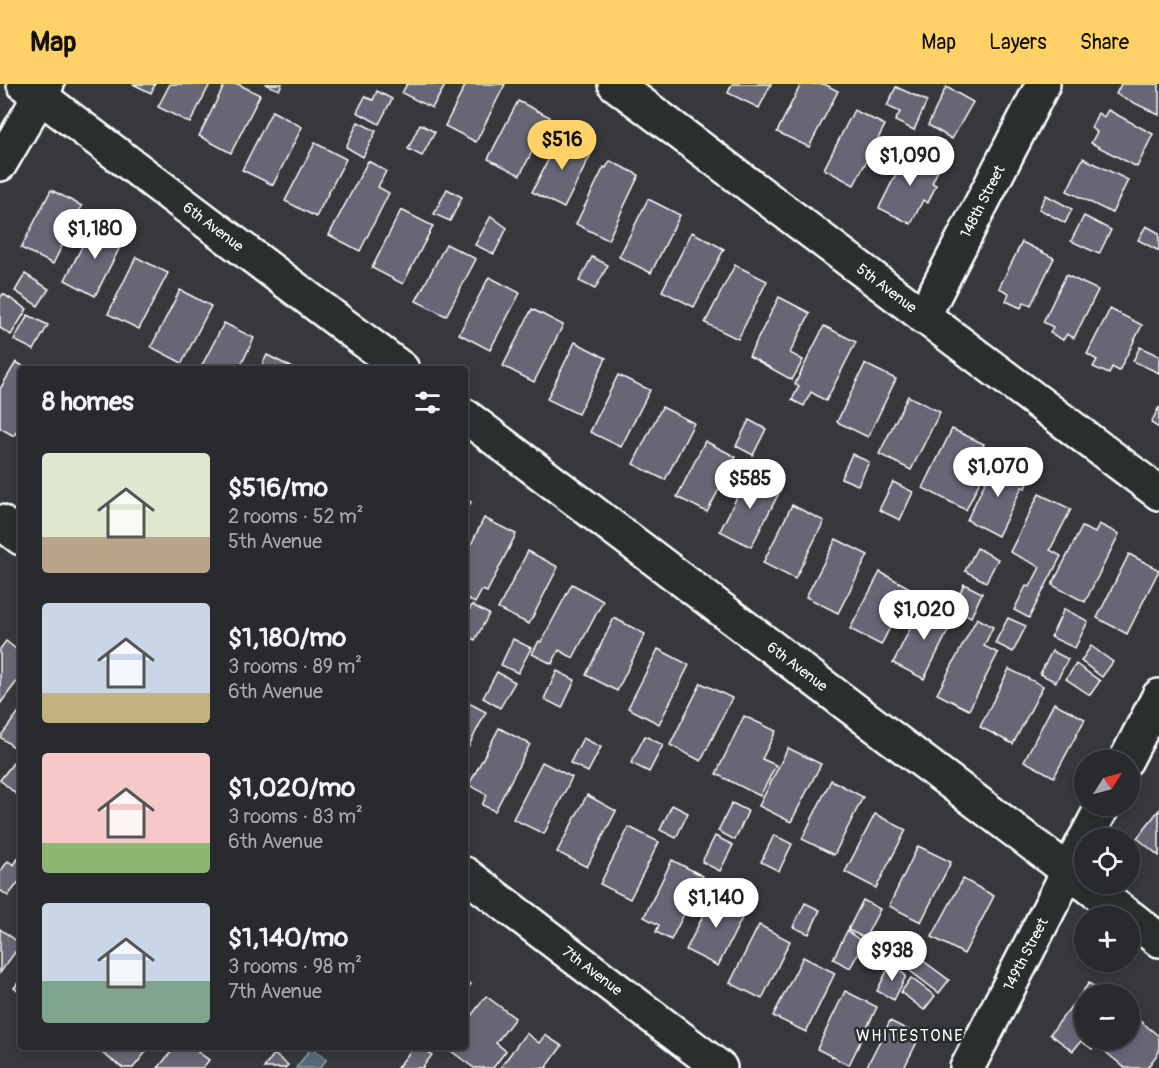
<!DOCTYPE html>
<html lang="en">
<head>
<meta charset="utf-8">
<style>
	:root { --surface:#282a2d; --page:#303235; --text:#f1f3f6; --muted:#a5a7aa; --line:#444649; --accent:#ffd166 }
	body { margin:0; font-family:Pangolin,sans-serif; background:var(--page); color:var(--text); height:100vh; display:flex; flex-direction:column; font-size:22px; white-space:nowrap }
	* { box-sizing:border-box; margin:0 }
	p { font-size:20px; color:var(--muted) }
	.icon { flex:none; width:33px; height:33px; fill:none; stroke:currentColor; stroke-width:2; stroke-linecap:round; stroke-linejoin:round }
	.map { position:relative; flex:1; overflow:hidden }
	.side { position:absolute; left:18px; top:282px; width:450px; height:684px; display:flex; flex-direction:column; background:var(--surface); border-radius:6px; box-shadow:0 3px 9px #0003,0 0 0 2px var(--line) }
	.side>* { flex:none }
	.needle { width:39px; rotate:54deg }
	.fabs { position:absolute; left:1074px; top:666px; display:grid; gap:12px }
	.fabs a { display:grid; place-items:center; width:66px; height:66px; border-radius:50%; background:var(--surface); box-shadow:0 3px 9px #0003,0 0 0 2px var(--line); font-size:30px }
	.price { position:absolute; translate:-50% -51px; padding:0 14px; border-radius:21px; background:#fff; color:#222; font-size:20px; line-height:39px; filter:drop-shadow(0 2px 3px #0008) }
	.price::after { content:''; position:absolute; left:50%; top:36px; width:18px; height:14px; margin-left:-9px; background:inherit; clip-path:polygon(0 0,100% 0,50% 100%) }
	.price.active { background:var(--accent); color:#111 }
	ul { padding:0; list-style:none }
	li { display:flex; align-items:center; gap:18px; height:150px; padding:0 24px }
	li span { display:grid; place-items:center; flex:none; width:168px; height:120px; border-radius:6px; color:#555 }
	li>.icon { margin-inline-start:auto }
	span .icon { width:72px; height:72px; fill:#fffc; stroke-width:1 }
	li b { font-size:26px }
	h2 { display:flex; justify-content:space-between; align-items:center; height:72px; padding:0 24px; font-size:26px }
	header { display:flex; align-items:center; gap:36px; box-sizing:border-box; height:84px; padding:0 30px; background:var(--accent); color:#111 }
	header strong { font-size:28px }
	nav { display:flex; gap:33px; margin-inline-start:auto; font-size:21px }
	.map>svg:first-child { display:block }
</style>
</head>
<body>
<header>
<strong>Map</strong>
<nav><a>Map</a><a>Layers</a><a>Share</a></nav>
</header>
<div class="map">
<svg width="1159" height="984" viewBox="0 0 1159 984">
	<rect width="100%" height="100%" fill="#36383c"/>
	<filter id="ink" filterUnits="userSpaceOnUse"><feTurbulence type="fractalNoise" baseFrequency=".0167" numOctaves="2"/><feDisplacementMap in="SourceGraphic" scale="12" xChannelSelector="R" yChannelSelector="G"/><feConvolveMatrix kernelMatrix="1 2 1 2 8 2 1 2 1" color-interpolation-filters="sRGB"/></filter>
	<g filter="url(#ink)">
		<path fill="#526976" stroke="#97a5ad" stroke-width="1.5" d="M311,964L327,975L320,984H296Z"/>
		<g fill="#666675" stroke="#fff" stroke-width="1.5">
			<path d="M133,0H155L151,9Z"/>
			<path d="M170,0H210L190,39L158,23Z"/>
			<path d="M225,0H238L260,11L231,69L199,52Z"/>
			<path d="M265,0H282L279,6Z"/>
			<path d="M407,0H446L432,24L402,9Z"/>
			<path d="M466,0H505L476,58L445,42Z"/>
			<path d="M732,0H771L759,24L728,9Z"/>
			<path d="M801,0H824L838,7L809,63L777,48Z"/>
			<path d="M1121,0H1159V31L1116,10Z"/>
			<path d="M896,3L927,17L914,46L895,37L900,28L887,22Z"/>
			<path d="M946,3L973,18L952,55L928,41Z"/>
			<path d="M377,7L392,15L379,40L357,28L365,13L373,16Z"/>
			<path d="M518,17L550,33L520,91L488,75Z"/>
			<path d="M854,26L885,41L854,101L824,85Z"/>
			<path d="M1108,26L1153,50L1137,83L1091,59L1097,48L1091,44L1098,29L1104,33Z"/>
			<path d="M272,27L302,43L273,101L242,86Z"/>
			<path d="M358,38L376,47L363,73L346,63Z"/>
			<path d="M420,40L435,48L422,72L408,65Z"/>
			<path d="M561,50L593,66L564,124L532,108Z"/>
			<path d="M315,59L346,75L316,133L285,117Z"/>
			<path d="M908,66L940,82L932,99L936,101L928,119L923,116L911,140L879,124Z"/>
			<path d="M1083,74L1128,96L1112,129L1067,107Z"/>
			<path d="M368,77L386,87L378,103L389,109L360,167L329,151Z"/>
			<path d="M610,77L639,91L608,156L576,140L604,83L606,84Z"/>
			<path d="M447,105L462,113L450,137L434,130Z"/>
			<path d="M51,106L82,122L53,180L21,164Z"/>
			<path d="M1046,111L1072,125L1065,139L1039,125Z"/>
			<path d="M648,115L680,131L651,189L619,173Z"/>
			<path d="M401,126L433,142L403,200L372,184Z"/>
			<path d="M491,132L507,144L494,170L475,161Z"/>
			<path d="M1084,132L1111,146L1099,170L1071,157Z"/>
			<path d="M94,139L124,155L95,212L65,196Z"/>
			<path d="M1146,142L1159,149V167L1138,156Z"/>
			<path d="M692,148L724,165L694,223L662,207Z"/>
			<path d="M1022,158L1054,174L1031,221L1024,218L1021,224L1006,217L1009,209L999,204Z"/>
			<path d="M446,160L476,175L446,232L416,217Z"/>
			<path d="M136,173L168,189L139,245L108,230Z"/>
			<path d="M592,173L608,181L595,205L579,197Z"/>
			<path d="M735,181L767,197L738,255L705,239Z"/>
			<path d="M25,190L49,205L38,222L15,207Z"/>
			<path d="M1066,191L1098,206L1074,254L1067,250L1063,256L1050,249L1053,243L1043,238Z"/>
			<path d="M489,193L520,209L490,266L459,250Z"/>
			<path d="M180,206L211,222L182,279L151,263Z"/>
			<path d="M3,210L27,225L11,251L0,244V214Z"/>
			<path d="M779,213L810,229L790,269L803,276L792,296L749,272Z"/>
			<path d="M532,225L563,241L534,298L503,282Z"/>
			<path d="M1110,225L1142,241L1119,287L1112,283L1109,290L1093,283L1097,276L1087,270Z"/>
			<path d="M28,231L48,241L34,266L14,256Z"/>
			<path d="M224,239L254,254L239,285H200Z"/>
			<path d="M824,242L856,258L826,317L811,308L804,322L792,316L799,302L795,300Z"/>
			<path d="M575,258L606,274L578,330L547,315Z"/>
			<path d="M1140,263L1159,272V289L1133,277Z"/>
			<path d="M267,271L295,285H260Z"/>
			<path d="M16,278L28,285H21V340L14,352L0,344V305Z"/>
			<path d="M865,280L896,295L868,353L837,338Z"/>
			<path d="M618,291L650,306L621,363L590,348Z"/>
			<path d="M908,312L940,328L911,386L879,370Z"/>
			<path d="M662,323L694,339L665,396L633,380Z"/>
			<path d="M1159,323V344L1151,339Z"/>
			<path d="M749,336L766,345L753,371L736,362Z"/>
			<path d="M952,345L984,360L971,387L982,393L966,426L923,404Z"/>
			<path d="M705,357L736,373L707,428L677,413Z"/>
			<path d="M852,370L869,378L858,401L841,394Z"/>
			<path d="M995,378L1018,389L1021,384L1032,389L1025,404L1022,403L998,452L967,436Z"/>
			<path d="M749,389L781,405L751,463L720,447Z"/>
			<path d="M893,398L913,408L900,436L879,426Z"/>
			<path d="M1039,410L1071,425L1050,466L1061,472L1029,534L1014,526L1026,502L1030,503L1040,483L1010,468Z"/>
			<path d="M465,416L471,418L465,430Z"/>
			<path d="M792,421L824,437L795,495L763,479Z"/>
			<path d="M484,434L516,450L487,508L482,506L475,519L465,513V473Z"/>
			<path d="M1099,440L1119,450L1085,518L1052,501L1082,443L1095,449Z"/>
			<path d="M836,455L868,471L838,529L806,513Z"/>
			<path d="M977,464L998,475L986,498L965,487Z"/>
			<path d="M528,467L558,483L529,540L498,525Z"/>
			<path d="M1129,470L1159,486L1127,550L1097,534Z"/>
			<path d="M880,488L910,504L881,561L850,545Z"/>
			<path d="M572,500L603,517L573,574L559,566L552,580L532,570L539,557L541,558Z"/>
			<path d="M964,500L982,509L971,533L953,524Z"/>
			<path d="M923,519L954,535L924,595L893,579Z"/>
			<path d="M472,521L489,530L475,556L465,551V534Z"/>
			<path d="M1064,525L1088,537L1075,564L1051,553Z"/>
			<path d="M614,534L645,550L617,607L586,591Z"/>
			<path d="M977,534L993,543L984,562L998,569L969,626L937,610Z"/>
			<path d="M1008,534L1026,542L1013,568L995,559Z"/>
			<path d="M513,555L531,564L518,589L501,581Z"/>
			<path d="M6,557L21,569V592L0,620V565Z"/>
			<path d="M1091,562L1113,578L1102,593L1081,577Z"/>
			<path d="M658,565L689,581L659,640L628,624Z"/>
			<path d="M1052,567L1068,575L1056,598L1040,590Z"/>
			<path d="M1076,580L1100,597L1090,611L1066,595Z"/>
			<path d="M1009,585L1043,602L1013,660L980,643Z"/>
			<path d="M557,587L575,596L562,624L544,615Z"/>
			<path d="M497,588L515,598L500,624L483,614Z"/>
			<path d="M701,599L732,614L701,677L670,661Z"/>
			<path d="M465,617L486,628L465,669Z"/>
			<path d="M1054,619L1085,635L1054,693L1024,677Z"/>
			<path d="M21,625V668L0,653Z"/>
			<path d="M744,632L776,647L762,675L776,681L760,712L716,690Z"/>
			<path d="M499,644L530,660L495,727L482,721L487,711L469,701Z"/>
			<path d="M645,652L663,661L649,688L631,679Z"/>
			<path d="M583,654L601,663L588,688L570,679Z"/>
			<path d="M788,664L821,680L791,738L759,722Z"/>
			<path d="M17,674L21,676V704L16,710L0,696Z"/>
			<path d="M542,678L572,693L544,750L513,735Z"/>
			<path d="M831,696L863,713L834,771L802,755Z"/>
			<path d="M587,711L616,727L587,783L557,768Z"/>
			<path d="M732,719L748,727L735,756L718,747Z"/>
			<path d="M672,721L688,729L676,754L660,746Z"/>
			<path d="M1159,726V772L1137,754Z"/>
			<path d="M875,730L906,746L876,804L845,788Z"/>
			<path d="M629,743L659,758L630,815L600,800Z"/>
			<path d="M774,751L792,760L779,787L761,778Z"/>
			<path d="M715,752L733,761L720,787L702,778Z"/>
			<path d="M918,762L951,778L921,838L889,822Z"/>
			<path d="M19,773L21,795L8,812L0,806V788L8,777L14,781Z"/>
			<path d="M672,776L703,792L671,856L656,848L659,841L644,833Z"/>
			<path d="M963,795L994,812L964,870L932,853Z"/>
			<path d="M715,808L747,824L718,882L686,866Z"/>
			<path d="M863,816L880,825L865,854L848,846Z"/>
			<path d="M805,819L820,826L809,850L793,843Z"/>
			<path d="M759,841L790,857L762,915L730,899Z"/>
			<path d="M0,845L21,860L0,889Z"/>
			<path d="M847,847L864,859L850,884L833,875Z"/>
			<path d="M908,850L923,859L908,885L894,874Z"/>
			<path d="M803,873L835,889L806,948L773,932Z"/>
			<path d="M918,873L949,896L939,909L909,886Z"/>
			<path d="M891,879L906,892L894,916L877,907Z"/>
			<path d="M911,894L935,912L924,926L901,908Z"/>
			<path d="M21,895V909L14,904Z"/>
			<path d="M465,896L471,900L465,908Z"/>
			<path d="M1089,899L1104,910H1084V956H1099L1092,965L1081,957L1073,967L1050,950Z"/>
			<path d="M845,907L877,923L849,981L817,965Z"/>
			<path d="M486,912L515,934L496,959L506,967L493,984H474L447,964L465,963V940Z"/>
			<path d="M1130,929L1159,952V968L1147,984H1125L1102,965L1109,956H1130Z"/>
			<path d="M890,937L920,952L904,984H866Z"/>
			<path d="M526,949L539,959L545,951L562,962L546,984H500Z"/>
			<path d="M107,963H150L133,984H123L102,969Z"/>
			<path d="M175,963H191L209,976L203,984H158Z"/>
			<path d="M414,963H421L432,971L422,984H397Z"/>
			<path d="M274,970L288,981L285,984H264Z"/>
		</g>
		<g fill="none" stroke-linecap="round" stroke-linejoin="round">
			<g stroke="#fff" stroke-width="38">
				<g id="street">
					<path id="s1" d="M24,0L402,285"/>
					<path id="s2" d="M615,0L1159,409"/>
					<path id="s3" d="M923,233L1043,0"/>
					<path id="s4" d="M465,332L1128,832"/>
					<path d="M0,438L21,454"/>
					<path d="M1126,676L1159,612"/>
					<path d="M1086,754L1103,722"/>
					<path id="s5" d="M465,790L720,984"/>
					<path d="M1130,833L1159,856"/>
					<path id="s6" d="M967,984L1084,757"/>
				</g>
			</g>
			<g stroke="#fff" stroke-width="38">
				<path id="secondary" d="M0,80L47,0"/>
			</g>
			<use href="#street" stroke="#2a2d2e" stroke-width="33"/>
			<use href="#secondary" stroke="#2a2d2e" stroke-width="33"/>
		</g>
	</g>
	<g text-anchor="middle" stroke-width="5" stroke-linejoin="round" paint-order="stroke">
		<g font-size="15" fill="#fff" stroke="#2a2d2e">
			<text dy="5" stroke="none"><textPath href="#s3" startOffset="130">148th Street</textPath></text>
			<text dy="5" stroke="none"><textPath href="#s1" startOffset="237">6th Avenue</textPath></text>
			<text dy="5" stroke="none"><textPath href="#s2" startOffset="340">5th Avenue</textPath></text>
			<text dy="5" stroke="none"><textPath href="#s4" startOffset="416">6th Avenue</textPath></text>
			<text dy="5" stroke="none"><textPath href="#s6" startOffset="128">149th Street</textPath></text>
			<text dy="5" stroke="none"><textPath href="#s5" startOffset="160">7th Avenue</textPath></text>
		</g>
		<g font-size="16" letter-spacing="1.5" fill="#fff" stroke="#2a2d2e">
			<text x="910" y="957">WHITESTONE</text>
		</g>
	</g>
</svg>
<div class="fabs">
<a><svg class="needle" viewBox="-14 -14 28 28"><path d="M0-13l5 13h-10z" fill="#e53935"/><path d="M0 13l5-13h-10z" fill="#a5a7aa"/></svg></a>
<a><svg class="icon" aria-label="locate" viewBox="0 0 24 24"><circle cx="12" cy="12" r="6"/><path d="M12 2v4M12 18v4M2 12h4M18 12h4"/></svg></a>
<a>+</a>
<a>−</a>
</div>
<b class="price active" style="left:562px;top:87px">$516</b>
<b class="price" style="left:910px;top:103px">$1,090</b>
<b class="price" style="left:95px;top:176px">$1,180</b>
<b class="price" style="left:998px;top:414px">$1,070</b>
<b class="price" style="left:750px;top:426px">$585</b>
<b class="price" style="left:924px;top:557px">$1,020</b>
<b class="price" style="left:716px;top:845px">$1,140</b>
<b class="price" style="left:892px;top:898px">$938</b>
<section class="side">
<h2>8 homes<svg class="icon" aria-label="filters" viewBox="0 0 24 24"><path d="M4 7h16M4 17h16"/><circle cx="9" cy="7" r="2"/><circle cx="15" cy="17" r="2"/></svg></h2>
<ul>
<li><span style="background:linear-gradient(#dfe7d0 70%,#b9a48a 0)"><svg class="icon" aria-label="home" viewBox="0 0 24 24"><path d="M3 11l9-7 9 7M6 9v11h12V9"/></svg></span><div><b>$516/mo</b><p>2 rooms · 52 m²</p><p>5th Avenue</p></div></li>
<li><span style="background:linear-gradient(#c9d6e8 75%,#c2b280 0)"><svg class="icon" aria-label="home" viewBox="0 0 24 24"><path d="M3 11l9-7 9 7M6 9v11h12V9"/></svg></span><div><b>$1,180/mo</b><p>3 rooms · 89 m²</p><p>6th Avenue</p></div></li>
<li><span style="background:linear-gradient(#f6c9c9 75%,#8fb573 0)"><svg class="icon" aria-label="home" viewBox="0 0 24 24"><path d="M3 11l9-7 9 7M6 9v11h12V9"/></svg></span><div><b>$1,020/mo</b><p>3 rooms · 83 m²</p><p>6th Avenue</p></div></li>
<li><span style="background:linear-gradient(#c9d6e8 65%,#7fa58c 0)"><svg class="icon" aria-label="home" viewBox="0 0 24 24"><path d="M3 11l9-7 9 7M6 9v11h12V9"/></svg></span><div><b>$1,140/mo</b><p>3 rooms · 98 m²</p><p>7th Avenue</p></div></li>
</ul>
</section>
</div>
</body>
</html>
